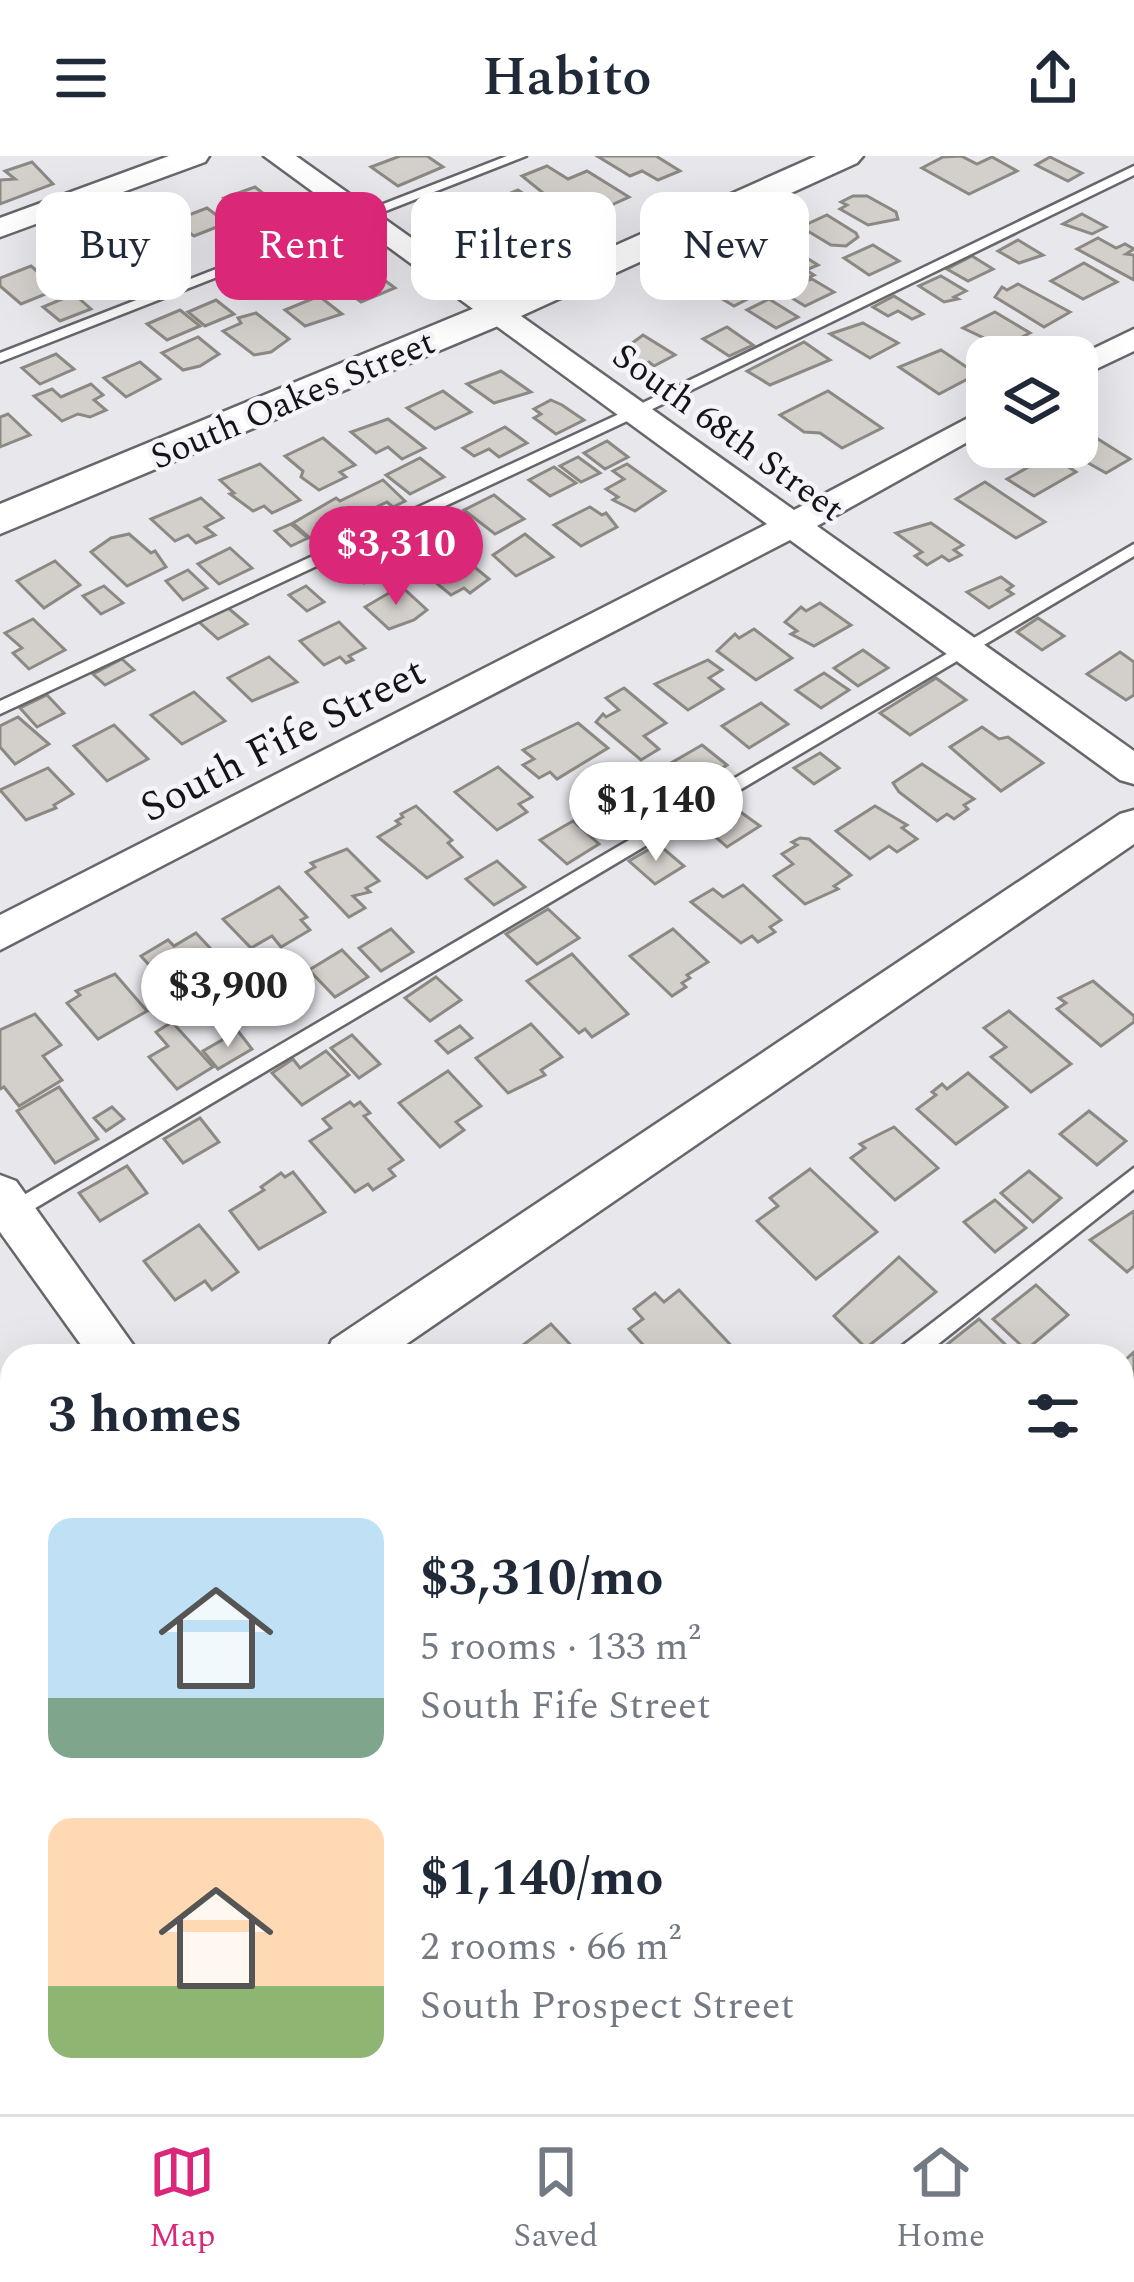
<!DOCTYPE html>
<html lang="en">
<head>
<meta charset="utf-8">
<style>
	:root { --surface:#fff; --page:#f2f2f3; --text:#1f2937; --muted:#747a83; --line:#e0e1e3; --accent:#db2777 }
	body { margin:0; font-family:Spectral,serif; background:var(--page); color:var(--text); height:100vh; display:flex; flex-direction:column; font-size:45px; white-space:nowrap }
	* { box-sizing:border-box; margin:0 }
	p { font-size:39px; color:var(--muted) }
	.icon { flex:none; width:66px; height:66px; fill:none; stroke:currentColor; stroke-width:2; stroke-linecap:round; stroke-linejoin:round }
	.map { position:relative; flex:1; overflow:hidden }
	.sheet { position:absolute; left:0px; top:1188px; width:1134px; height:771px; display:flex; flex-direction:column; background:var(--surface); border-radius:36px 36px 0 0; box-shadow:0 12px 48px #0002 }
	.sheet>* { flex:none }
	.guide { position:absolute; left:36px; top:36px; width:1062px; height:108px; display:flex; gap:24px }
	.controls { position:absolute; left:966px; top:180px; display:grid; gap:24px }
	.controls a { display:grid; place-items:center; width:132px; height:132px; border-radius:24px; background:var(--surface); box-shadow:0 12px 48px #0002; font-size:60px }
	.price { position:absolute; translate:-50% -102px; padding:0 27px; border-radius:42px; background:#fff; color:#222; font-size:39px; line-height:78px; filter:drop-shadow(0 3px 6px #0008) }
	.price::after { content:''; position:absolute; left:50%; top:72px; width:36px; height:27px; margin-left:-18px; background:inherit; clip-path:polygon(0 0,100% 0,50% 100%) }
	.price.selected { background:var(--accent); color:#fff }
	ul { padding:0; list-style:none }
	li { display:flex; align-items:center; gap:36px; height:300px; padding:0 48px }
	li span { display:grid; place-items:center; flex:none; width:336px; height:240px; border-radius:24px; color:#555 }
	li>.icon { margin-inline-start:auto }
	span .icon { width:144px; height:144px; fill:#fffc; stroke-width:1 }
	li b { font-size:51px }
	h2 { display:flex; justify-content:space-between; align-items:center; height:144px; padding:0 48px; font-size:51px }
	.pill { padding:0 42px; border-radius:24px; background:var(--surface); box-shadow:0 12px 48px #0002; font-size:42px; line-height:108px }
	.pill.selected { background:var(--accent); color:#fff }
	header { display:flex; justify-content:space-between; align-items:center; height:156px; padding:0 48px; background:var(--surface); font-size:54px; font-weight:600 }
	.menu { display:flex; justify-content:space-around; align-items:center; height:168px; border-top:3px solid var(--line); background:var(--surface); font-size:33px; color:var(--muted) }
	.menu a { display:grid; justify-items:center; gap:6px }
	.menu .selected { color:var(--accent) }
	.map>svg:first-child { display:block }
</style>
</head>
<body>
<header><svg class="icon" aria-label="menu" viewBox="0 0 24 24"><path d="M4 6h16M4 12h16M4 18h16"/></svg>Habito<svg class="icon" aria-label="share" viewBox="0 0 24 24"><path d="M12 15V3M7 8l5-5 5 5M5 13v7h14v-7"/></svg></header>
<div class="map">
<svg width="1134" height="1958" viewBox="0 0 1134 1958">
	<rect width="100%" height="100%" fill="#e7e7ec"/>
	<g fill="#d3cfcb" stroke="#8c8985" stroke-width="3">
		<path d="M400,0H427L443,11L398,30L371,11Z"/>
		<path d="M597,0H656L680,15L658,24L642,15L630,20Z"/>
		<path d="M961,0L977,8L992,1L1017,15L969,38L922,12L943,1Z"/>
		<path d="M1050,1L1082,17L1068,25L1036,9Z"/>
		<path d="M32,6L53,28L0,48V24L15,23L5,15Z"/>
		<path d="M547,10L568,23L587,15L629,41L589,59L561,42L553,45L522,20Z"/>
		<path d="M255,31L274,46L245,57L224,42Z"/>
		<path d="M518,34L552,57L530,66L516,57L505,62L484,48Z"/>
		<path d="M853,40H867L896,56L898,63L868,69L840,53L847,49L841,46Z"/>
		<path d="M475,51L509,75L487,85L474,76L461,81L440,66Z"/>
		<path d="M207,52L227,67L194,80L173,65Z"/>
		<path d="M1082,58L1106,71L1092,78L1063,68Z"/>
		<path d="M827,59L856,77L858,81L846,90L831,89L801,71Z"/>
		<path d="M144,69L165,84L133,97L115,83Z"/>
		<path d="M1098,82L1116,92L1125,88L1134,93L1126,98L1134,99V124L1077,93Z"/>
		<path d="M776,83L818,109L806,114L814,119L801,125L751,94Z"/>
		<path d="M1018,84L1043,99L1019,107L998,95Z"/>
		<path d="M93,85L113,101L76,113L58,99Z"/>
		<path d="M873,89L899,105L869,119L844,102Z"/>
		<path d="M972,100L993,113L968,125L947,113Z"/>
		<path d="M317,103L336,117L321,123L302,110Z"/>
		<path d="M1084,107L1117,126L1083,143L1051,125Z"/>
		<path d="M708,108L740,126L745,123L763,135L734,150L709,135L703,138L682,121Z"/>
		<path d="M31,110L58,133L21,148L0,130V122Z"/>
		<path d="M295,111L315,126L281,140L261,125Z"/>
		<path d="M372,115L395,132L361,146L341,131Z"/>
		<path d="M941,120L966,135L954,141L958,143L944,146L919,130Z"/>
		<path d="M812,123L834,136L805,150L787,139L797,134L796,128Z"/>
		<path d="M1018,128L1070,156L1044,171L995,141L1002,131L1007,134Z"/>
		<path d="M74,138L91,153L60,165L43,151Z"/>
		<path d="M319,140L342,158L305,170L285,154Z"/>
		<path d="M894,140L923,158L912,163L898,155L888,160L873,151Z"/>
		<path d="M769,143L798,161L776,172L747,154Z"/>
		<path d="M216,144L234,158L205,170L188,156Z"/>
		<path d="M180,154L200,170L167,184L147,168Z"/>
		<path d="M995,156L1030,177L1003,191L963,172Z"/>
		<path d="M256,157L289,183L271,196L254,199L223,175L241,167L238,162Z"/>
		<path d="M863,167L898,187L870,202L830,178Z"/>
		<path d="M727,171L753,189L729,200L703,183Z"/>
		<path d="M643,179L675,199L654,210L649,206L641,210L620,196Z"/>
		<path d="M198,181L219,198L200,210L183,214L162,197Z"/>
		<path d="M804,186L830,204L770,229L747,215Z"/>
		<path d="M941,194L977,218L939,238L899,211Z"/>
		<path d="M56,198L74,213L40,228L22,212Z"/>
		<path d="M140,206L160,223L126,241L104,222Z"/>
		<path d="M501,215L531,236L494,247L467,228Z"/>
		<path d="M91,228L103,239L94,244L106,254L90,261L78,258L62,265L34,240L52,233L61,241Z"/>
		<path d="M443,235L471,256L435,273L407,252Z"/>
		<path d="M828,235L882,272L842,292L820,277L804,276L780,259Z"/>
		<path d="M551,244L562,249L584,264L556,278L534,262L541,258L534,253Z"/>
		<path d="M8,258L30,279L0,291V261Z"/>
		<path d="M388,263L425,292L402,303L388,291L376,297L351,276Z"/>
		<path d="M505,271L527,287L499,301L489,293L474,300L463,292Z"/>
		<path d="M1079,271L1117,295L1130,303L1106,317L1060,291H1077Z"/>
		<path d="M323,282L355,309L340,316L346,321L319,334L301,321L303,315L285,300Z"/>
		<path d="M607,285L628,301L605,313L584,297Z"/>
		<path d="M1050,299L1076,316L1034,340L1007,323Z"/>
		<path d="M578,301L600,317L581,326L560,310Z"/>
		<path d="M420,302L444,321L410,338L386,319Z"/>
		<path d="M260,308L300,344L272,357L264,350L253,355L230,338L234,337L220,324Z"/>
		<path d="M627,308L665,335L635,355L613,344L618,341L606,333L624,323L613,315Z"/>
		<path d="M554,311L576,327L550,340L529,324Z"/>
		<path d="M383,324L405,345L393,351L387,346L362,358L356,353L339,361L345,367L311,383L293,367L336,342L340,345Z"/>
		<path d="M985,326L1045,366L1016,382L956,343Z"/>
		<path d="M494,339L524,363L495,378L464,354Z"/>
		<path d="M201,342L223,362L205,371L215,379L196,387L188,379L175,385L151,363Z"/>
		<path d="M590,351L602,359L606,357L617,371L581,390L554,369Z"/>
		<path d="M931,367L963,389L954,394L961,399L949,405L942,400L927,409L915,400L922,396L896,377Z"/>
		<path d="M291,368L308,382L291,390L275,375Z"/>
		<path d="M129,378L151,397L155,395L166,411L127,430L91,396L111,382Z"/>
		<path d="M525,378L553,401L516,420L493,399Z"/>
		<path d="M230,392L252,412L219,428L198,408Z"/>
		<path d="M373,399L391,414L364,427L346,412Z"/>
		<path d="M460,399L489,423L470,437L464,432L451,439L424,417Z"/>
		<path d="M55,405L80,429L44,452L17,425Z"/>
		<path d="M188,414L207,432L183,444L166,425Z"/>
		<path d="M1001,421L1013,430L1007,434L1013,438L989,452L967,436Z"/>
		<path d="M104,430L123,447L101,458L83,440Z"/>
		<path d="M306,430L324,446L307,455L289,439Z"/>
		<path d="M401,430L427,454L414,464L389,473L365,451Z"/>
		<path d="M820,447L851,469L814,490L791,478L797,475L785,466L801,451L806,455Z"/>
		<path d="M227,451L247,468L218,483L199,466Z"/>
		<path d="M1038,462L1064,480L1042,494L1017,476Z"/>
		<path d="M33,463L65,494L29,513L13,497L22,492L5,477Z"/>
		<path d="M339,466L365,492L349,500L353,504L346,507L340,501L324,509L300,485Z"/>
		<path d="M754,473L792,502L756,524L717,495L735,478L739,482Z"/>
		<path d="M863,494L888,512L858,530L834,512Z"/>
		<path d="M1120,496L1134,506V539L1126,544L1087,518Z"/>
		<path d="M269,501L297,526L252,545L228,522Z"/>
		<path d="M122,503L134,514L105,529L93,518Z"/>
		<path d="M708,504L722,514L709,522L723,533L688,554L655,528Z"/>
		<path d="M824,517L849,534L821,552L796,534Z"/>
		<path d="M936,522L966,544L910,579L880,557Z"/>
		<path d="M624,532L666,567L644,580L659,593L641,604L596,566L603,558L606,561L619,554L606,542Z"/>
		<path d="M194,536L225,565L182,588L151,559Z"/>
		<path d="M47,539L64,557L37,571L20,552Z"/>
		<path d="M761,547L788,568L749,592L722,570Z"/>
		<path d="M18,561L49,588L15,608L0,591V570Z"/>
		<path d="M578,567L608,592L557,623L550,616L539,622L523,609L534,603L523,594Z"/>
		<path d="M114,569L148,603L107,625L74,590Z"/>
		<path d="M982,571L999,583L1008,581L1043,607L1001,635L950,591Z"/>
		<path d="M702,589L727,609L697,628L671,607Z"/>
		<path d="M820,597L839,612L814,628L794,612Z"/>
		<path d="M922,608L974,643L964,649L968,653L954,663L947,658L937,665L899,636L893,627Z"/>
		<path d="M498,611L532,641L519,648L527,656L497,674L455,636Z"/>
		<path d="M48,612L73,638L54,649L56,652L26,664L0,634Z"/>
		<path d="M610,644L630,657L627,659L632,665L604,681L582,660Z"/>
		<path d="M728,647L760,670L727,691L698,666Z"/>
		<path d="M416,650L452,684L448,687L462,701L427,722L378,681L400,668L396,665L403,661L401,658Z"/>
		<path d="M875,650L907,669L902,672L917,683L897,696L889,690L870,703L836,675Z"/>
		<path d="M573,665L599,688L567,708L540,684Z"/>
		<path d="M800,682L809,683L851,719L834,730L838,733L805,748L774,720L793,708L782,698L797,689L792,686Z"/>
		<path d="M658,688L684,710L655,728L629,705Z"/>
		<path d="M347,693L379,725L366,732L370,736L353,740L365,752L349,761L306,716L315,711L311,707Z"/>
		<path d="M497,705L525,731L494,749L466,723Z"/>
		<path d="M743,729L781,764L770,771L775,776L758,786L752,780L741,787L691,746L713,733L723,741Z"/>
		<path d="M279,731L307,761L301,764L310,774L281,791L272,780L251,792L223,763Z"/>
		<path d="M548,753L579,782L537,808L506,778Z"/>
		<path d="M391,773L413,796L381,815L359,792Z"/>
		<path d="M673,773L708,806L687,819L690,822L682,827L686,831L672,840L630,800Z"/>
		<path d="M196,777L226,809L222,812L232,824L216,834L204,822L176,839L141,800L168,784L174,790Z"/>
		<path d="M342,794L368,821L335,841L309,814Z"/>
		<path d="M572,798L628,858L592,881L585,873L579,877L527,825Z"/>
		<path d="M115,818L147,855L98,883L67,847L80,839L76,835Z"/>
		<path d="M436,821L461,844L430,865L405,842Z"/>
		<path d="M1093,825L1134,860V866L1101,890L1057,853L1066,847L1059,842Z"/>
		<path d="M1009,855L1071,908L1031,936L991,901L1006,891L984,872Z"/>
		<path d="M35,858L61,889L43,900L62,924L19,950L4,931L0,933V874Z"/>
		<path d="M172,866L213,911L177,933L149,901L168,890L156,876Z"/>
		<path d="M531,868L562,901L541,914L545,919L508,937L476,902Z"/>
		<path d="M460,870L472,882L448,897L436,885Z"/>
		<path d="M238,875L252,893L218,913L203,895Z"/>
		<path d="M352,879L380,908L359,922L331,892Z"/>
		<path d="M326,895L349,919L302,949L272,917L293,903L300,912Z"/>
		<path d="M448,915L481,950L456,966L464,974L440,991L399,947Z"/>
		<path d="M968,917L1007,951L956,988L917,953L936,939L932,936L942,928L947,933Z"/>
		<path d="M59,931L98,983L55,1007L17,955Z"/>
		<path d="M350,946L354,950L360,946L370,957L364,960L403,1004L389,1013L395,1020L373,1034L368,1028L355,1036L310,985L331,972L323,963Z"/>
		<path d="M112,951L124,963L106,975L94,962Z"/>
		<path d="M1089,955L1126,985L1097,1009L1060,978Z"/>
		<path d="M200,962L219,986L183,1007L164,983Z"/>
		<path d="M894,971L938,1012L895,1044L851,1002L865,992L860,988Z"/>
		<path d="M127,1010L147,1037L100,1065L79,1037Z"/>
		<path d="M810,1013L877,1076L816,1123L757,1065L778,1050L770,1042Z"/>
		<path d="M1029,1015L1061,1042L1033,1066L1001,1037Z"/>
		<path d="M293,1016L325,1056L259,1093L230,1055L264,1034L261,1031L281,1017L285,1021Z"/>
		<path d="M995,1044L1026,1072L995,1096L964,1066Z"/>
		<path d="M1134,1055V1110L1127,1116L1090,1084Z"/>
		<path d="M199,1069L238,1116L212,1134L205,1125L175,1144L144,1105Z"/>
		<path d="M899,1101L936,1136L866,1192L834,1160Z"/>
		<path d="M1036,1129L1068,1159L1026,1194L993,1163Z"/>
		<path d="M679,1134L741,1200H653L629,1173L643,1163L634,1153L655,1137L664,1146Z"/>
		<path d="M979,1163L1011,1194L1004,1200H956L945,1190Z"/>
		<path d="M551,1168L581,1200H510L511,1198Z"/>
		<path d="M1134,1196V1267L1122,1262V1207Z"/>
		<path d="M0,1653L12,1672V1753L0,1763Z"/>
		<path d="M1122,1792L1134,1806V1896L1123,1908Z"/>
		<path d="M319,1947H463L469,1956L326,1958Z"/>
		<path d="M984,1947H1086L1076,1958H993Z"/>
	</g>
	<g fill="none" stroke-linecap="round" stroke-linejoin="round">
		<g stroke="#66666b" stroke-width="5">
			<g id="service">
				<path d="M507,0H526L0,206V197Z"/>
				<path d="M1134,10V19L640,259L0,558V545L630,253Z"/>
				<path d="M1134,388V400L0,1073V1053Z"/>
				<path d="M1134,1012V1033L923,1200H895L898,1193Z"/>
				<path d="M12,1889V1921L0,1926V1894Z"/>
			</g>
		</g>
		<g stroke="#66666b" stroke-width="5">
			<g id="minor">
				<path d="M169,0H209L205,6L0,81V62Z"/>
				<path d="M264,0H296L794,354L987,252V275L817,370L1134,595V628L1120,624L790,384L0,794V759L767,368Z"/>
				<path d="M1134,173V195L1077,222L1076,201Z"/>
				<path d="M1134,654V688L389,1200H325L332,1184L1120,658Z"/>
				<path d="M0,1019L16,1025L141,1200H89L0,1076Z"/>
				<path d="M12,1403V1458L0,1463V1408Z"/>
				<path d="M1134,1515V1576L1122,1581V1520Z"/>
				<path d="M626,1947H746L741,1958H631Z"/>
			</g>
		</g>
		<g stroke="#66666b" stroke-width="5">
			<path id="tertiary" d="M816,0H863L857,7L510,165L0,378V348L482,149Z"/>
		</g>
		<use href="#service" fill="#fff" fill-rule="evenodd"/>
		<use href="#minor" fill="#fff" fill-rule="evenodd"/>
		<use href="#tertiary" fill="#fff" fill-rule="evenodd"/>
	</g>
	<g text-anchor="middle" stroke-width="9" stroke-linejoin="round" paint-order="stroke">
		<g font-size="36" fill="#151517" stroke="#f4f4f9">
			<text transform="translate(292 242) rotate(-23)" y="13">South Oakes Street</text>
			<text transform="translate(729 275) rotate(36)" y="13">South 68th Street</text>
		</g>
		<g font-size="42" fill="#151517" stroke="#f4f4f9">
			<text transform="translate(282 582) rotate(-27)" y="15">South Fife Street</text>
		</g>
	</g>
</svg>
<div class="controls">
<a><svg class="icon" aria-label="layers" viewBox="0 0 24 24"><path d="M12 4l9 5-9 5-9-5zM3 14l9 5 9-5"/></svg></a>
</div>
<b class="price selected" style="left:396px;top:452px">$3,310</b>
<b class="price" style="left:656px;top:708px">$1,140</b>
<b class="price" style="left:228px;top:894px">$3,900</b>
<div class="guide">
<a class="pill">Buy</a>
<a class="pill selected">Rent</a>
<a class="pill">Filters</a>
<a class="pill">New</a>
</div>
<section class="sheet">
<h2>3 homes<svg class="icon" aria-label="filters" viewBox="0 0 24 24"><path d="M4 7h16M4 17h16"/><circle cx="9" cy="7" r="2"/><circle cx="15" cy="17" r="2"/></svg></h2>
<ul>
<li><span style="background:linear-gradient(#bfe0f5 75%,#7fa58c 0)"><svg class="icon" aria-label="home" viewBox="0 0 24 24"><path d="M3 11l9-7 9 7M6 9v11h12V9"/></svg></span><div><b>$3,310/mo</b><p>5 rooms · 133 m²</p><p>South Fife Street</p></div></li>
<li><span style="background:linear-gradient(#ffd9b3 70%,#8fb573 0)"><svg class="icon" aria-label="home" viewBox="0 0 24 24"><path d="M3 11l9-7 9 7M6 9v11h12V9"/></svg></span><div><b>$1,140/mo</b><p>2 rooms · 66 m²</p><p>South Prospect Street</p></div></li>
</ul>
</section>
</div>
<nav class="menu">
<a class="selected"><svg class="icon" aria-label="map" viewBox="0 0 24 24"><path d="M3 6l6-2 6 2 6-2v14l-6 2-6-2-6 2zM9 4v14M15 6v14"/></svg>Map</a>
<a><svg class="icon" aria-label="saved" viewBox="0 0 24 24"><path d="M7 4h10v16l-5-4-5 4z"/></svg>Saved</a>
<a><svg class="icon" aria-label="home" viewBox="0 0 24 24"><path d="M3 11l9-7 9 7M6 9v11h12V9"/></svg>Home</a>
</nav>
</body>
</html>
